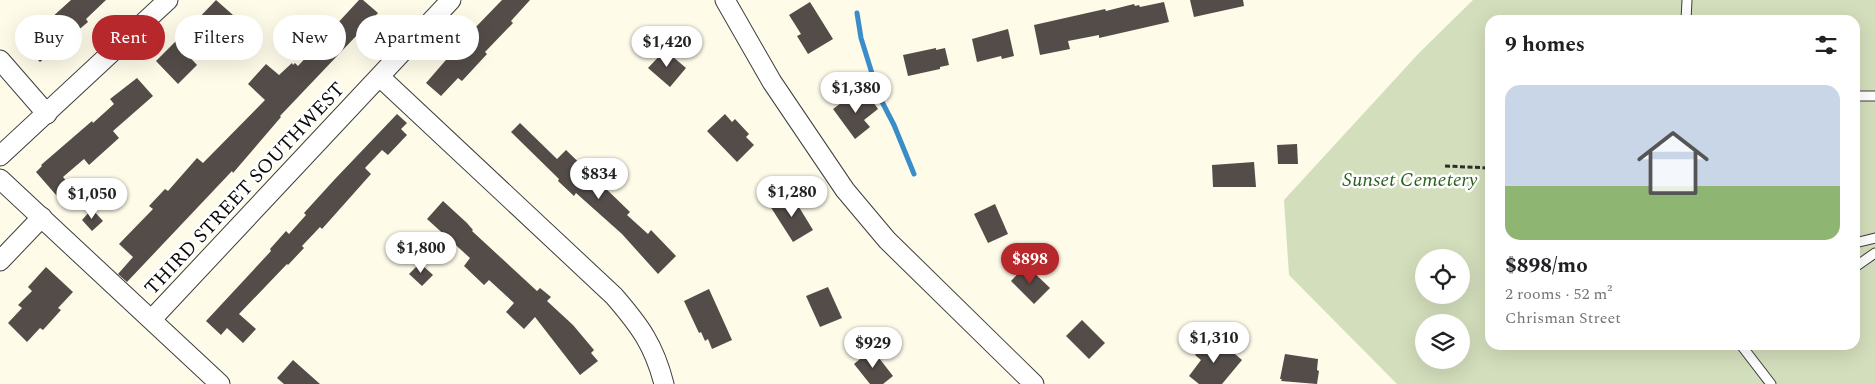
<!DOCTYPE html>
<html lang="en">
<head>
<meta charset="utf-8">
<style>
	:root { --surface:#fff; --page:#f2f2f2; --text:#202124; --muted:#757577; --line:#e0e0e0; --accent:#b6282c }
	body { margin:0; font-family:Spectral,serif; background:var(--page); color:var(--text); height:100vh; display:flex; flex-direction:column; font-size:19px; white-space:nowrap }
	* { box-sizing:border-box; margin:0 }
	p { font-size:16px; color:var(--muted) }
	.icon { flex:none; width:28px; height:28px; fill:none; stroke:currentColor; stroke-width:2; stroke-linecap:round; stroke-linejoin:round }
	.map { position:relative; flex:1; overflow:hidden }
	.side { position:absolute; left:1485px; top:15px; width:375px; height:335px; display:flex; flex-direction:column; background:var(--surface); border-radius:15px; box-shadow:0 5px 20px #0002 }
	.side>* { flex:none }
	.guide { position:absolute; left:15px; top:15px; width:475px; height:45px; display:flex; gap:10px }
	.controls { position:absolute; left:1415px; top:249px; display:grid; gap:10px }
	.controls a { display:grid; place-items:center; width:55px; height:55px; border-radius:50%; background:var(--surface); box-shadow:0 5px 20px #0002; font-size:25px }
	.price { position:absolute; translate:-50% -42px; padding:0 11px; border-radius:18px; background:#fff; color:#222; font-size:16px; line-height:32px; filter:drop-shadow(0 1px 2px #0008) }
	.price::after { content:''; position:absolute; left:50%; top:30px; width:15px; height:11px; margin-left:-8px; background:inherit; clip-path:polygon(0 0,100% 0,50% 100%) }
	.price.selected { background:var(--accent); color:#fff }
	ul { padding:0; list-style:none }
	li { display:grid; align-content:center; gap:10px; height:265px; padding:0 20px }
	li+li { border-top:1px solid var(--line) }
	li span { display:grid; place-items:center; height:155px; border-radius:15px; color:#555 }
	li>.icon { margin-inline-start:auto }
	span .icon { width:90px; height:90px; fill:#fffc; stroke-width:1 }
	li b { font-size:21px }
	h2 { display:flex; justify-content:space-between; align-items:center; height:60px; padding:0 20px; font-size:21px }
	.tag { padding:0 18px; border-radius:22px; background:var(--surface); box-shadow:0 5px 20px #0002; font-size:18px; line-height:45px }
	.tag.selected { background:var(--accent); color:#fff }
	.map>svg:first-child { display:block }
</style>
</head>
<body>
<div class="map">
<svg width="1875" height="384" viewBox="0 0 1875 384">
	<rect width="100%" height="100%" fill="#fefbe9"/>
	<path fill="#d3debc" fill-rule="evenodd" d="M1473,0H1875V384H1397L1289,275L1284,200L1419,53ZM1490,20H1855V345H1490ZM1424,258H1461V295H1424ZM1424,322H1461V360H1424Z"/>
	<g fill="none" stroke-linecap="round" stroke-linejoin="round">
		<path stroke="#398dc9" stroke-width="5" d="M857,13L861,38L879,96L894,125L914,174"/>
	</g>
	<g fill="#534c48">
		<path d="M71,0H106L86,19L88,22L40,62L27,49L34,43L29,38Z"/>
		<path d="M216,0L233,15L211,37L195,22Z"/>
		<path d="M359,0H363L378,13L280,116L281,117L233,173L232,171L127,282L118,274L133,257L119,244L153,209L149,206L165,189L168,191L197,158L203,163L265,100L248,84L266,64L279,75L292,63L293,65L295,63L298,66Z"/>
		<path d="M502,0H530L511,21L513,23L485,52L487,54L462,81L458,78L441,96L426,83L458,46L459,44L457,42L469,30L471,32Z"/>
		<path d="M1190,0H1243L1244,6L1194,17Z"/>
		<path d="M810,2L833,39L808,54L797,36L801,34L789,15Z"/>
		<path d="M1164,2L1169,22L1099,38V35L1068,41L1070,49L1040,55L1034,25L1105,9L1106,11L1134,4L1135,6L1139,5L1140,7Z"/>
		<path d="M1008,29L1014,56L1002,59L1001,56L977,62L972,39Z"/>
		<path d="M177,40L187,50L185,52L197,65L178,84L156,61Z"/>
		<path d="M936,48V50L945,48L949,65L940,67V69L908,76L903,55Z"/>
		<path d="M665,50L686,68L670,87L648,68Z"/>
		<path d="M137,78L153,96L113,131L119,138L89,165L84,159L63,177L75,192L63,203L36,172L42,166L41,165L92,121L93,123L114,104L110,99Z"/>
		<path d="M866,92L878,109L864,120L870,127L855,139L833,109L848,98L851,103Z"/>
		<path d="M397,114L407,123L401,129L407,135L388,155L382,150L365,168L371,174L322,229L320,227L302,246L304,248L288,265L287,264L239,314L256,329L243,343L227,328L221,335L206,321L271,251L270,249L286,231L289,234L306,215L304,213L335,179Z"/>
		<path d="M725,114L732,122L735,119L749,134L746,137L754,145L737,162L707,131Z"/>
		<path d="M520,123L557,159L566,150L630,212L627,215L648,234L651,230L676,256L658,274L622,234L576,193L574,196L558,181L559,179L511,132Z"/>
		<path d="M1297,144L1298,164H1278L1277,145Z"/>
		<path d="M1254,162L1256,187H1213L1212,165Z"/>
		<path d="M791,194L813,230L793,242L770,206Z"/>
		<path d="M443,201L467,223L473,230L472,231L537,291L540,288L551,297L547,301L573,325L594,350L591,353L598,361L580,375L535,317L524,329L506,312L514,303L489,280L484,285L464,266L470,258L427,219Z"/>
		<path d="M995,204L1008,234L988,243L974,214Z"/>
		<path d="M92,209L103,221L92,231L82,220Z"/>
		<path d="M420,263L433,275L422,286L409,274Z"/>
		<path d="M1026,265L1050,288L1034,304L1011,281Z"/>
		<path d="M46,267L73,292L58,308L61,310L43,330L40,328L27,342L8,323L22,308L18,305L32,291L28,287Z"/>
		<path d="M828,287L842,318L820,327L806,296Z"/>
		<path d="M709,289L732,340L712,349L708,339L705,341L701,332L699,333L684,301Z"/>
		<path d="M1082,320L1105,343L1089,359L1066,336Z"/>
		<path d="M1209,337L1227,351L1229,349L1242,360L1222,384H1199L1189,376L1201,360L1195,355Z"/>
		<path d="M872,349L893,376L883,384H870L854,364Z"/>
		<path d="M1285,354L1318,359L1317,370L1319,371L1317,384L1281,381L1282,379H1280Z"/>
		<path d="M293,360L320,384H284L277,378Z"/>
	</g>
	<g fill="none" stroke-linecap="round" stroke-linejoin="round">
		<g stroke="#3e3e3e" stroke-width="11">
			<g id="lane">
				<path d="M1686,20L1687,0"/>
				<path d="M1855,96H1875"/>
				<path d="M1855,243L1875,238"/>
				<path d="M1855,267L1875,253"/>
				<path d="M1741,345L1771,384"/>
			</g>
		</g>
		<g stroke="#3e3e3e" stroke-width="21">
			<g id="street">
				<path d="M725,0L772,82L845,190L887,240L1034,384"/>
				<path d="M0,60L47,114"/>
				<path d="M380,77L614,296C640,326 654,345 664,384"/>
				<path d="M0,156L168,0"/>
				<path d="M0,179L220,384"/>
				<path d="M0,261L42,217"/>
				<path d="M152,319L451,0"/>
			</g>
		</g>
		<path stroke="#2d2d2d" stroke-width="3" stroke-dasharray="5 2.5" stroke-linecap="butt" d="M1445,166L1490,168"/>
		<use href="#lane" stroke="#fff" stroke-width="9"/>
		<use href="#street" stroke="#fff" stroke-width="19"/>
	</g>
	<g text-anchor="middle" stroke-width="5" stroke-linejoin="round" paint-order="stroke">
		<g font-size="20" font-style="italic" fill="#2b601e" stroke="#fff">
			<text x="1410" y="186">Sunset Cemetery</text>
		</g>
		<g font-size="20" fill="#0b0b0b" stroke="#fff">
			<text transform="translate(244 188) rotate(-47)" y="7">THIRD STREET SOUTHWEST</text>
		</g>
	</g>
</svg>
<div class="controls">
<a><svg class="icon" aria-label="locate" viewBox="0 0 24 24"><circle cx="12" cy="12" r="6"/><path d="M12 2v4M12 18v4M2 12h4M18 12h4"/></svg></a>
<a><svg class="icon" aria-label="layers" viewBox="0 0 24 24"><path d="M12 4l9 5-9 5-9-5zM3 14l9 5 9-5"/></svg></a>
</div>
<b class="price" style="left:667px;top:68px">$1,420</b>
<b class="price" style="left:856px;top:114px">$1,380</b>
<b class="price" style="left:599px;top:200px">$834</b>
<b class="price" style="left:792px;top:218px">$1,280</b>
<b class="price" style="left:92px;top:220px">$1,050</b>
<b class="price" style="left:421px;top:274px">$1,800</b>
<b class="price selected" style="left:1030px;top:285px">$898</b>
<b class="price" style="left:1214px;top:364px">$1,310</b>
<b class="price" style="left:873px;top:369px">$929</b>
<div class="guide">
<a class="tag">Buy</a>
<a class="tag selected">Rent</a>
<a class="tag">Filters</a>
<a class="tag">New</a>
<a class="tag">Apartment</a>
</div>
<section class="side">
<h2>9 homes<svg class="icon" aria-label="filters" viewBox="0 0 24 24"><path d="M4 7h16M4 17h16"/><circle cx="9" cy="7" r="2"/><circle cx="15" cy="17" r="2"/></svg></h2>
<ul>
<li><span style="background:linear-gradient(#c9d6e8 65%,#8fb573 0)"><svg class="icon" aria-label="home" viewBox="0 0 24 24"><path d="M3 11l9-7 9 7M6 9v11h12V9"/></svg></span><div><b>$898/mo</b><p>2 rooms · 52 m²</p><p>Chrisman Street</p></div></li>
</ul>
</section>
</div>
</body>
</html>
